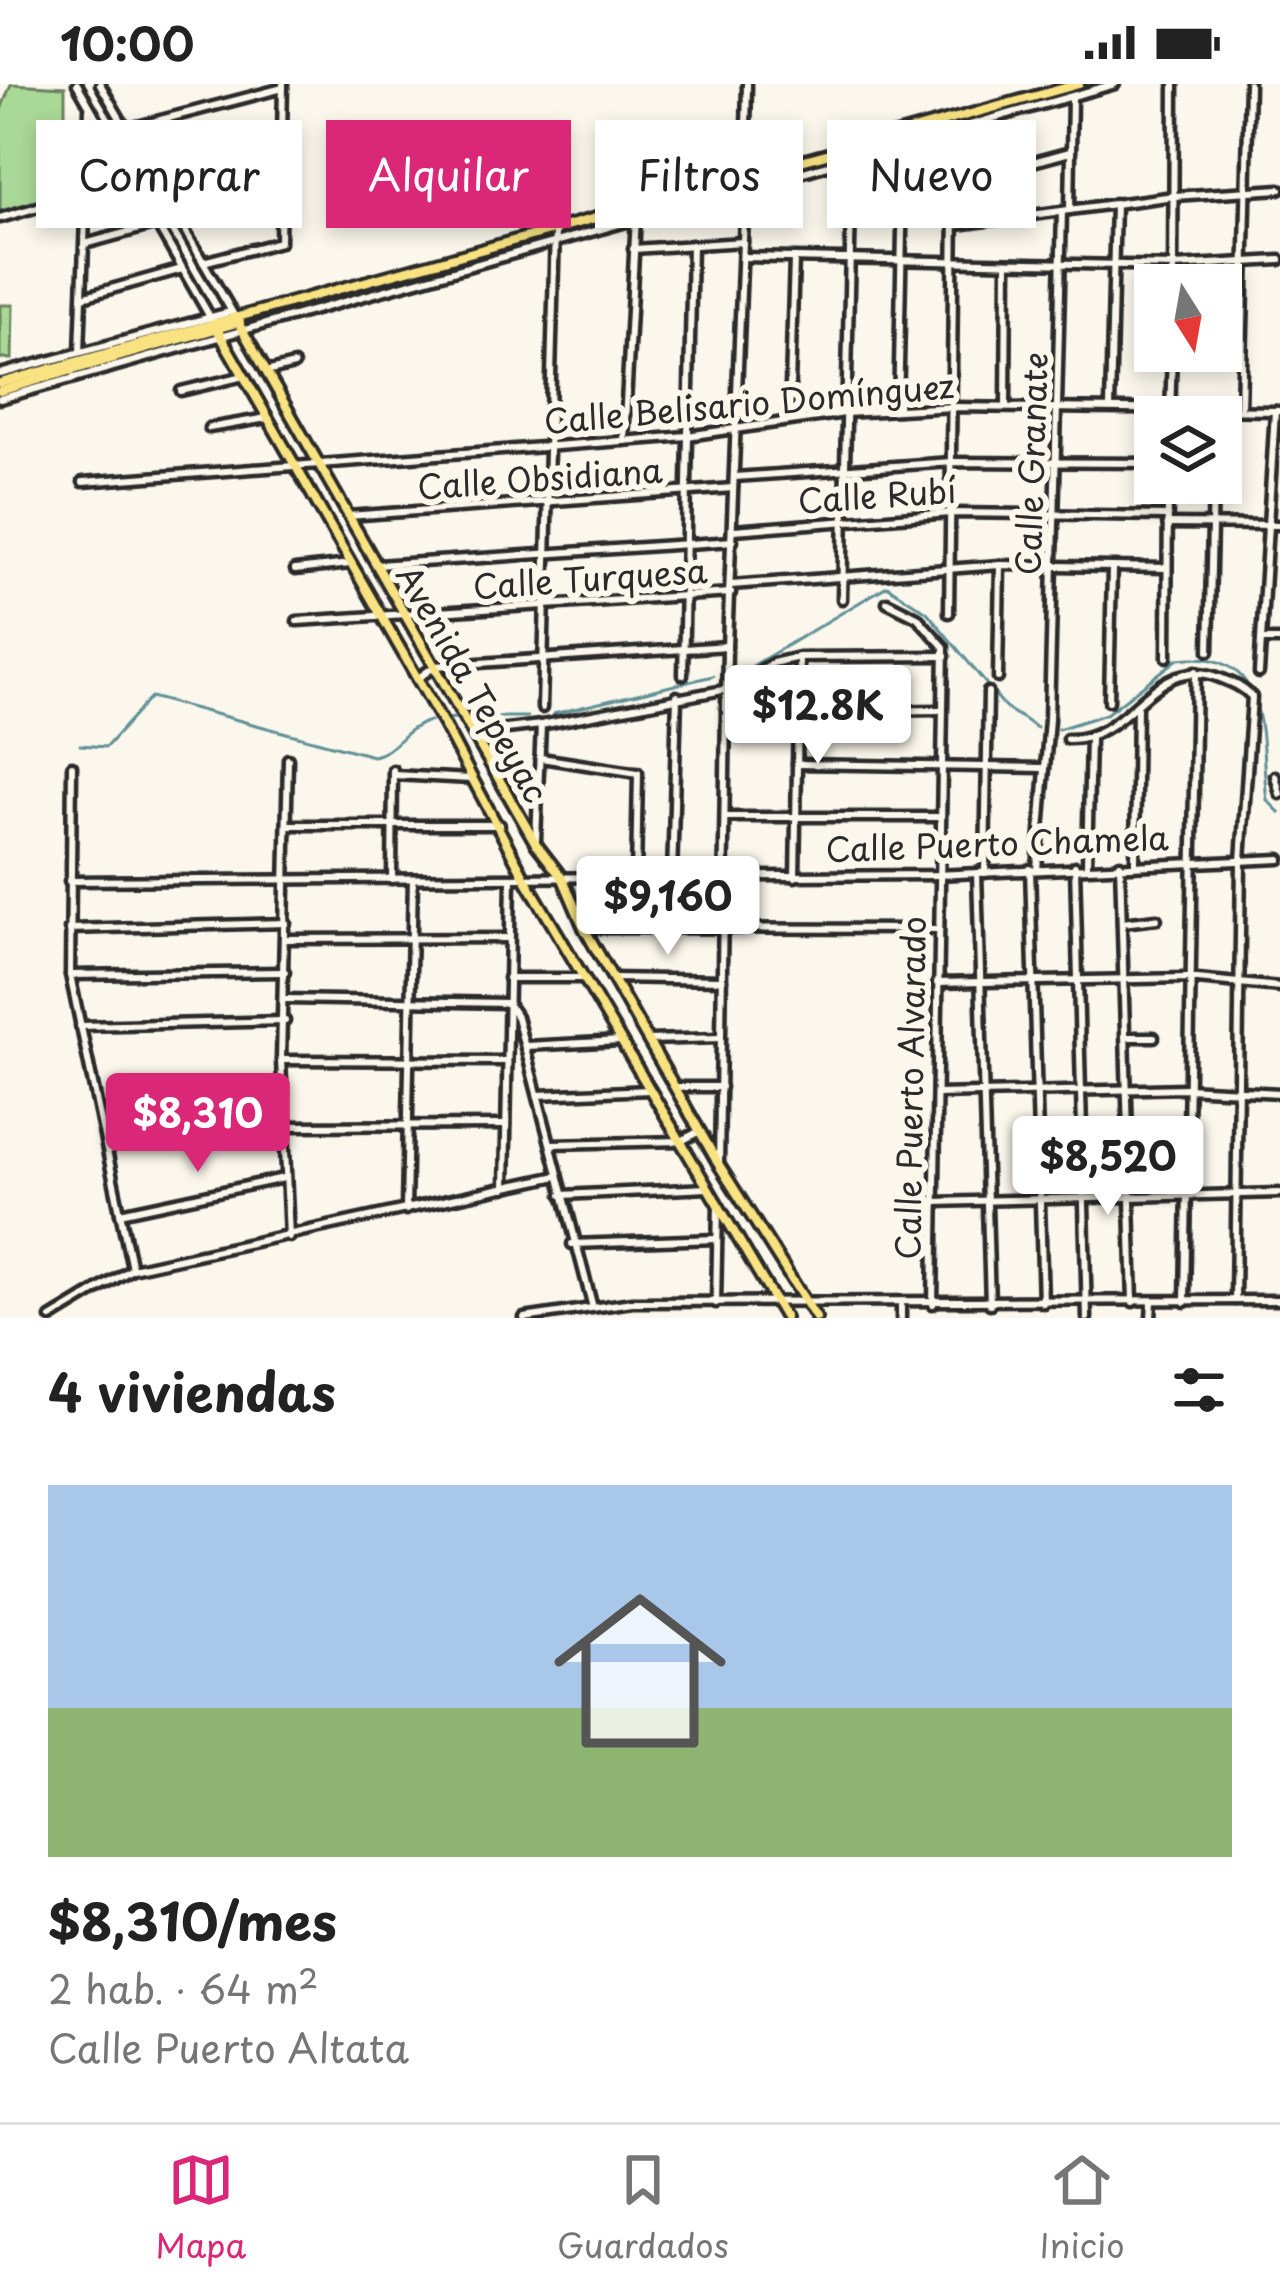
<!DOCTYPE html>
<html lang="es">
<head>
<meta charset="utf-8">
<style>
	:root { --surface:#fff; --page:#f6f6f6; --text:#222; --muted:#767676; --line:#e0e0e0; --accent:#db2777 }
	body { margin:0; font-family:"Playpen Sans",sans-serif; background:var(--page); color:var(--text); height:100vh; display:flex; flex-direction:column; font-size:45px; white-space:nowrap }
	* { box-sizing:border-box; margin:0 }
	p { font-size:39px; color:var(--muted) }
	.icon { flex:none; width:66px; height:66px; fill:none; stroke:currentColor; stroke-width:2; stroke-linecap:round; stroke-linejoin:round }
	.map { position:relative; height:1234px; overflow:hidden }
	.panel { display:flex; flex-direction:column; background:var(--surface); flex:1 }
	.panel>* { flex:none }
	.guide { position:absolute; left:36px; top:36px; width:1209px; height:108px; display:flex; gap:24px }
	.needle { width:78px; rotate:169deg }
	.tools { position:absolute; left:1134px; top:180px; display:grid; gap:24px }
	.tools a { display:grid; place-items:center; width:108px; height:108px; border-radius:0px; background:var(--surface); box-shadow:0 6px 18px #0003; font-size:60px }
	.price { position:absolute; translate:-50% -102px; padding:0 27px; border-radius:12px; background:#fff; color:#222; font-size:39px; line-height:78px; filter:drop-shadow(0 3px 6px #0008) }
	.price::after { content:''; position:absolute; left:50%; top:72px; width:36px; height:27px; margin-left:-18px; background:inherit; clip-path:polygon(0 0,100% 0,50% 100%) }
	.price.selected { background:var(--accent); color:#fff }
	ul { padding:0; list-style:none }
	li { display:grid; align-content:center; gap:24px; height:636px; padding:0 48px }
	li+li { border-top:3px solid var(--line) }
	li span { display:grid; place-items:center; height:372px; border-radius:0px; color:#555 }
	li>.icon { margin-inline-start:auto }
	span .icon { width:216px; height:216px; fill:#fffc; stroke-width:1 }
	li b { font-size:51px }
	h2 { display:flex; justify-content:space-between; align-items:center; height:144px; padding:0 48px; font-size:51px }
	.pill { padding:0 42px; border-radius:0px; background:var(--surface); box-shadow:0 6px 18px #0003; font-size:42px; line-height:108px }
	.pill.selected { background:var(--accent); color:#fff }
	.status { display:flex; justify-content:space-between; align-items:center; height:84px; padding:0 60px; background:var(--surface); direction:ltr }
	.status svg { height:33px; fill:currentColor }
	.dock { display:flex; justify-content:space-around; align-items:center; height:168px; border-top:3px solid var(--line); background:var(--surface); font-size:33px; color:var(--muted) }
	.dock a { display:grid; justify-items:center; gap:6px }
	.dock .selected { color:var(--accent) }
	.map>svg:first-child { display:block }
</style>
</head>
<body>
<div class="status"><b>10:00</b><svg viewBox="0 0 49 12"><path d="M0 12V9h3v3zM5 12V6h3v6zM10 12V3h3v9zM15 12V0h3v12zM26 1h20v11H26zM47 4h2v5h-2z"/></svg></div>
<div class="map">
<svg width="1280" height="1234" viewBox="0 0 1280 1234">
	<rect width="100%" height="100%" fill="#fbf7ec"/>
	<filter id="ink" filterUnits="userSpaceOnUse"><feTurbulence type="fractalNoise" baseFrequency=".00833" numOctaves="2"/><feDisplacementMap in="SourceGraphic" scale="24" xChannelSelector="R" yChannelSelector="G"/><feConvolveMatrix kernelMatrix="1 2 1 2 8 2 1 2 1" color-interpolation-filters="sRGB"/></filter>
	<g filter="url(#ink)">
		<g fill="#aad897" stroke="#6a8261" stroke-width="3">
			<path d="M11,0L65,3V93H39V116L0,127V28Z"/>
			<path d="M0,221H13L12,275L0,274Z"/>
		</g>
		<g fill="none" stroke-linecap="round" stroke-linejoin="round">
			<g stroke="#609096" stroke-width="3">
				<path d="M734,593L887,502L927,528L1006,624L1037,644"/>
				<path d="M553,630L713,592"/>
				<path d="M474,633H527"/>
				<path d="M445,635L456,634"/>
				<path d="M1058,645L1106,630L1178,575C1274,563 1259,657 1267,716L1280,729"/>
				<path d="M80,661L106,663L151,613L373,672C396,668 402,644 430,637"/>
			</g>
			<g stroke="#2b2b2b" stroke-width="15">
				<g id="minor">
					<path d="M77,0L214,240"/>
					<path d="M100,0L235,233"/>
					<path d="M126,45L283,4"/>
					<path d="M152,89L282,56"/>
					<path d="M992,89L1070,68"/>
					<path d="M745,92L747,0"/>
					<path d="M1070,126L1072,13"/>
					<path d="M0,134L132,96"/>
					<path d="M957,141L1174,112L1280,105"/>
					<path d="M85,160L281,106"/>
					<path d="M633,165L743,158"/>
					<path d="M743,173L1174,182L1280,176"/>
					<path d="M203,178L280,158L283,0"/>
					<path d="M1173,201L1174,0"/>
					<path d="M83,213L182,185"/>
					<path d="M80,268L89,25"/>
					<path d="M266,288L294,281"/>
					<path d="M0,290L230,228"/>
					<path d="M181,307L244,292"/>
					<path d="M0,315L1115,0"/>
					<path d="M1006,323L1007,180"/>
					<path d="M1110,324L1115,119"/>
					<path d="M898,326L904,60"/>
					<path d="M1241,326L1249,0"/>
					<path d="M789,333L794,175"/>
					<path d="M1170,333L1172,267"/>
					<path d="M209,344L267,334"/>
					<path d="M624,357L636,133"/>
					<path d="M735,393L952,378L1155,379"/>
					<path d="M83,398L687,352L845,329L954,323L1280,327"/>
					<path d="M348,432L733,404"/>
					<path d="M1167,440L1280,441"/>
					<path d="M734,446L951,429L1167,432"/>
					<path d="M377,481L733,457"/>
					<path d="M295,486L350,480"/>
					<path d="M731,501L1000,481L1167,484"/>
					<path d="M842,515L852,77"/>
					<path d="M887,518L917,533L944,563L933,1220"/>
					<path d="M949,529L955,45"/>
					<path d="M297,537L731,509"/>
					<path d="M1261,556H1280"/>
					<path d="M1209,567L1213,399"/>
					<path d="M1167,573L1168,399"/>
					<path d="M1259,589L1275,327"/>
					<path d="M683,591L692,161"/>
					<path d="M998,594L1000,481"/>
					<path d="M417,595L435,582L727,562"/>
					<path d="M1109,617L1112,485"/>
					<path d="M542,624L555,145"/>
					<path d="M798,628L938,626"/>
					<path d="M472,649L541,641L728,605L773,579L799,573L945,572"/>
					<path d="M1067,655C1131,658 1153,567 1220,594C1233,599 1243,603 1252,613L1241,777L1235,1216"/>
					<path d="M541,674L638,689L636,793"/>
					<path d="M288,675L281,976L289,1153"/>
					<path d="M797,680L1042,684"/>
					<path d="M72,682L70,891L132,1185"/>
					<path d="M394,691L471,695"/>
					<path d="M1275,692L1280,710"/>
					<path d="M727,733H937"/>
					<path d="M287,741H500"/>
					<path d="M536,756L541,641"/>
					<path d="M1135,779L1137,621"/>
					<path d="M1120,780L1133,1218"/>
					<path d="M1087,781L1090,655"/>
					<path d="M1075,782L1087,1234"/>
					<path d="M1030,785L1043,1219"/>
					<path d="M1037,785L1049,635L1062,127"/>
					<path d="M977,789L990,1220"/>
					<path d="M985,789L988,608"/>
					<path d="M795,793L799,574"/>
					<path d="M672,794L677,612"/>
					<path d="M392,795L393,686"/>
					<path d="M69,797L936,791L1280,775"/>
					<path d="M1122,839L1157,835"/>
					<path d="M584,844L937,845"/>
					<path d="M69,845L286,839"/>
					<path d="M286,855L509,854"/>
					<path d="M70,891L285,888"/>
					<path d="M508,894H585"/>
					<path d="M612,894L722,896"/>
					<path d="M937,899L1187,894L1280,903"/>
					<path d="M285,915L507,919L517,933L592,1220"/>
					<path d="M80,942L285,937"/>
					<path d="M1125,953H1154"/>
					<path d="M648,956L721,954"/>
					<path d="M526,962L621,957"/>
					<path d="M281,976L505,977"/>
					<path d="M676,1003H721"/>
					<path d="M937,1010L1186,1004L1280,1009"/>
					<path d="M538,1011L649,1006"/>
					<path d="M282,1042L506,1041"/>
					<path d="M551,1060L681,1057L700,1047"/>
					<path d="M719,1081L727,562L745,106"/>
					<path d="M505,1104L511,796"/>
					<path d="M562,1111L708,1104"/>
					<path d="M934,1118L1280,1109"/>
					<path d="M406,1126L413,795"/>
					<path d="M120,1129L284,1094"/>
					<path d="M572,1160L717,1155"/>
					<path d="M1185,1218L1196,587"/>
					<path d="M716,1219L718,1121"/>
					<path d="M51,1234L132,1185L557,1092"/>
					<path d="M524,1234L632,1218L1280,1216"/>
					<path d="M901,1234V1220"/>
					<path d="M1151,1234L1152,1218"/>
				</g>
			</g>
			<g stroke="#2b2b2b" stroke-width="16">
				<g id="major">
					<path d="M235,233L536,760L563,795L584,844L719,1081L816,1234"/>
					<path d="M214,240L444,641L526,796L785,1234"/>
					<path d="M0,299L1079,0"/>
					<path d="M0,307L240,238"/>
				</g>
			</g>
			<use href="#minor" stroke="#fbf7ec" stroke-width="6"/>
			<use href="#major" stroke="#f8e281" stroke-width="8"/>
		</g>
	</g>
	<g text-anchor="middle" stroke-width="12" stroke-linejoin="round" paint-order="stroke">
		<g font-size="33" fill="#2b2b2b" stroke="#fbf7ec">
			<text transform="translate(749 320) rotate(-5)" y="12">Calle Belisario Domínguez</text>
			<text transform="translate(1032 380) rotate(-88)" y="12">Calle Granate</text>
			<text transform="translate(540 395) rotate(-4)" y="12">Calle Obsidiana</text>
			<text transform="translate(877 412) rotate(-4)" y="12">Calle Rubí</text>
			<text transform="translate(590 495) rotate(-4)" y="12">Calle Turquesa</text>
			<text transform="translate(472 600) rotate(60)" y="12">Avenida Tepeyac</text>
			<text transform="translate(997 760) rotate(-2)" y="12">Calle Puerto Chamela</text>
			<text transform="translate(911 1004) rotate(-89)" y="12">Calle Puerto Alvarado</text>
		</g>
	</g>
</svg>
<div class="tools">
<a><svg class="needle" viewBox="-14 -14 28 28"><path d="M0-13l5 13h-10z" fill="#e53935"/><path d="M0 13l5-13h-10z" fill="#767676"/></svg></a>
<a><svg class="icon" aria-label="layers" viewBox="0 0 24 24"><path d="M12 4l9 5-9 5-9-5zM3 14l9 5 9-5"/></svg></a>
</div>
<b class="price" style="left:818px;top:683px">$12.8K</b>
<b class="price" style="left:668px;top:874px">$9,160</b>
<b class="price selected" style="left:198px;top:1091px">$8,310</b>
<b class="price" style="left:1108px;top:1134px">$8,520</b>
<div class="guide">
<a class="pill">Comprar</a>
<a class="pill selected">Alquilar</a>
<a class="pill">Filtros</a>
<a class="pill">Nuevo</a>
</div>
</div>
<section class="panel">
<h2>4 viviendas<svg class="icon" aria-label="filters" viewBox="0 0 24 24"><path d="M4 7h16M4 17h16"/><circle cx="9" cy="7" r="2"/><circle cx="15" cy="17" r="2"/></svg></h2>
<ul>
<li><span style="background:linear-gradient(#a9c7e8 60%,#8fb573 0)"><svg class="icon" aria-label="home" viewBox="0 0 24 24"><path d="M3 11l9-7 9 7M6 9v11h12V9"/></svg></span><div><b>$8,310/mes</b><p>2 hab. · 64 m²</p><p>Calle Puerto Altata</p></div></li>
</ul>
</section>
<nav class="dock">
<a class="selected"><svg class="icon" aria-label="map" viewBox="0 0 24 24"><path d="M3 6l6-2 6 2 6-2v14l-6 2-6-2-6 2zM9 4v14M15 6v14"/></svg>Mapa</a>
<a><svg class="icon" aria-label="saved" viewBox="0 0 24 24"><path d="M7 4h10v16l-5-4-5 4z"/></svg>Guardados</a>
<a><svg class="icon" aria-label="home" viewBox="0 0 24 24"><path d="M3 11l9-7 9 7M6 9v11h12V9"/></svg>Inicio</a>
</nav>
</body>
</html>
